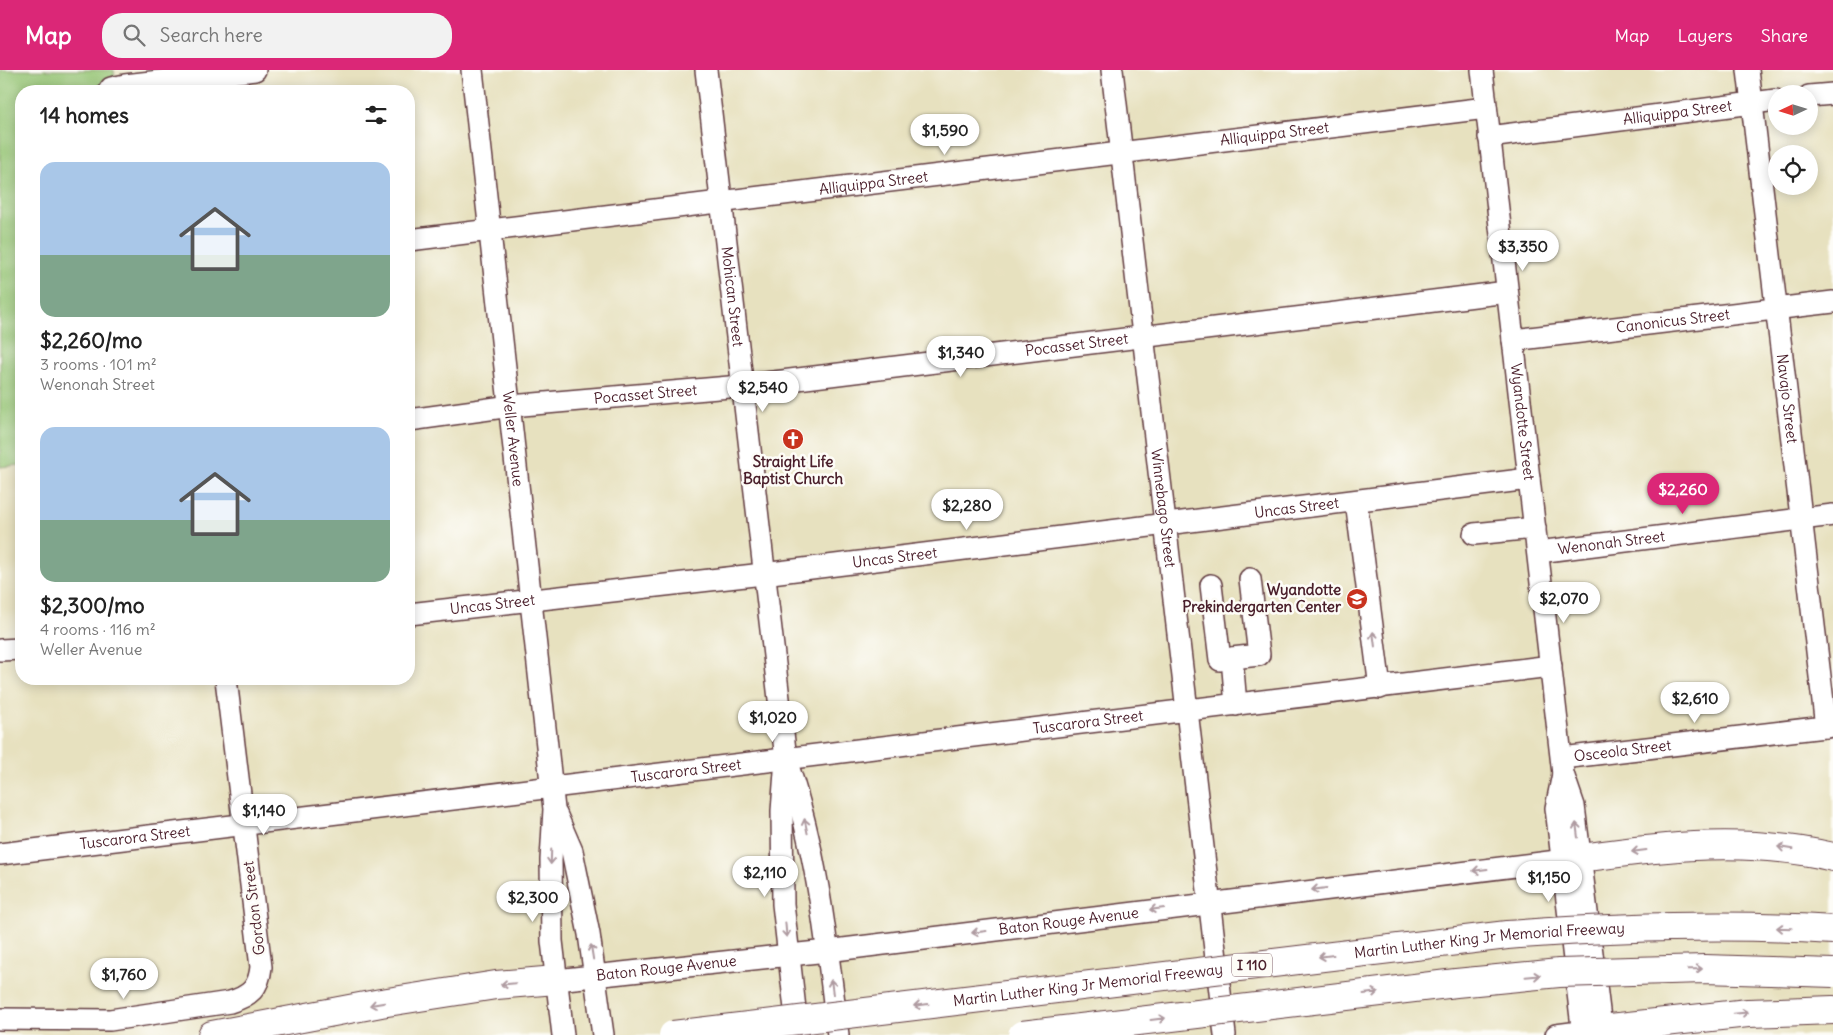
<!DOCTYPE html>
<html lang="en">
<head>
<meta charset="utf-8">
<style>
	:root { --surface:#fff; --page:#f2f2f2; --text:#222; --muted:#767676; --accent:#db2777 }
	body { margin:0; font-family:Delius,sans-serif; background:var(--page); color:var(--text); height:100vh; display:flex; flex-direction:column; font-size:19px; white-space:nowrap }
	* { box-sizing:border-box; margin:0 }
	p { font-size:16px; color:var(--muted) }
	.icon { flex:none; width:28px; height:28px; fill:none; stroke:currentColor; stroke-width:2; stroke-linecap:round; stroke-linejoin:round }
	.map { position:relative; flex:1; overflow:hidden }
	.panel { position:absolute; left:15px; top:15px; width:400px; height:600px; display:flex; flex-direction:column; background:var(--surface); border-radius:20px; box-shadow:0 2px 12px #0003 }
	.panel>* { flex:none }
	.needle { width:32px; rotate:266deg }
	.tools { position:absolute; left:1768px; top:15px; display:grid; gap:10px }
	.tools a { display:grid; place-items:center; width:50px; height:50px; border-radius:50%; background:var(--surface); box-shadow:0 2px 12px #0003; font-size:25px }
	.price { position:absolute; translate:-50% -42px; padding:0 11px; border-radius:18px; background:#fff; color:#222; font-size:16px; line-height:32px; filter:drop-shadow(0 1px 2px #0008) }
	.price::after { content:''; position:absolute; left:50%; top:30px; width:15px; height:11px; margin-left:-8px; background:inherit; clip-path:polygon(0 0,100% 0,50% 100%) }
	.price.selected { background:var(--accent); color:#fff }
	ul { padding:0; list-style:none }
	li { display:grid; align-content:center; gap:10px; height:265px; padding:0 25px }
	li span { display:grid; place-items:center; height:155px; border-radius:15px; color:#555 }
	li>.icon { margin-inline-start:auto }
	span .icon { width:90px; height:90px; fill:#fffc; stroke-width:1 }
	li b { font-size:21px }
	h2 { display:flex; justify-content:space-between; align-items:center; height:60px; padding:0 25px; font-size:21px }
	header { display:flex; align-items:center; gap:30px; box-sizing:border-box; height:70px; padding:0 25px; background:var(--accent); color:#fff }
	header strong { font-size:24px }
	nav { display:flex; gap:28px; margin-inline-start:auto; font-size:18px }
	.search { width:350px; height:45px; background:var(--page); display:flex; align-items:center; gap:12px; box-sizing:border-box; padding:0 18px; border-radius:20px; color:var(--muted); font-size:19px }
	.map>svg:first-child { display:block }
</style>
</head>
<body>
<header>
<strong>Map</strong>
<div class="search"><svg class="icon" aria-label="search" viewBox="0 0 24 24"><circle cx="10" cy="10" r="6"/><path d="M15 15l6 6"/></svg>Search here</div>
<nav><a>Map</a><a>Layers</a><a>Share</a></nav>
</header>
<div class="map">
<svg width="1833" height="965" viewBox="0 0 1833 965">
	<rect width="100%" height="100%" fill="#fdfcf7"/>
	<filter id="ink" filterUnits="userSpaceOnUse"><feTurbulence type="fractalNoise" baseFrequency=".02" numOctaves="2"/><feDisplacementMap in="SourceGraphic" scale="10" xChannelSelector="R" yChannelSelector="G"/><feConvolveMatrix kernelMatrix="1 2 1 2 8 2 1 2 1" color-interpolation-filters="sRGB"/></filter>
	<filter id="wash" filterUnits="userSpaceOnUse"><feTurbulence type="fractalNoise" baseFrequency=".0096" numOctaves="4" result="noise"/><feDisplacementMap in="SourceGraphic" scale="20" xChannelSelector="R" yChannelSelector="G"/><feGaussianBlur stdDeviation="1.12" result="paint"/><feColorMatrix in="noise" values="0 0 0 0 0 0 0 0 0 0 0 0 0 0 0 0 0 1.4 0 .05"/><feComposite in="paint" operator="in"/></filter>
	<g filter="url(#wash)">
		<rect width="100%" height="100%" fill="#e7e1bf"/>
		<path fill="#94c473" stroke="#6f724f" d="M0,0H114L116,21H21V395L0,397Z"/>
	</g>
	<g filter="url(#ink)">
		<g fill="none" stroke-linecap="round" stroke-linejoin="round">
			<g stroke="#623c41" stroke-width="24">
				<g id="minor">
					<path id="s1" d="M472,0L554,739L551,790L552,871L563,965"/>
					<path id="s2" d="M706,0L786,689L782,741L783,834L798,965"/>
					<path id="s3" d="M1112,0L1225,965"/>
					<path id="s4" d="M1482,0L1563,704L1574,736L1602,965"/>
					<path id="s5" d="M1748,0L1826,657"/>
					<path d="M109,21L111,18L125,15L255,0"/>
					<path d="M1809,26L1833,24"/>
					<path id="s6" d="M1489,67L1776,30"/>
					<path id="s7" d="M409,170L1486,38"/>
					<path id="s8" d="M1513,270L1833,232"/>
					<path id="s9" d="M409,350L511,336L741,316L1507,222"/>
					<path d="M1356,431L1380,618"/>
					<path d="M1474,464L1535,458"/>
					<path id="s10" d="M1538,482L1833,445"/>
					<path d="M1211,515L1220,590L1232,588L1236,635"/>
					<path id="s11" d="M409,544L763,504L1529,409"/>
					<path d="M0,580L21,579"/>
					<path d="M1232,588L1259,585L1250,509"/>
					<path id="s12" d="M1562,688L1833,656"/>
					<path d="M789,699C818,785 827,876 838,965"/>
					<path d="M1563,704L1556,738L1583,965"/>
					<path d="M556,744L572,781L589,864L603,965"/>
					<path id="s13" d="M0,784L1551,596"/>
					<path id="s14" d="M556,910L827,881L1581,788"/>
					<path d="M0,949L110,950L230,932C250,926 259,918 261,897L226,609"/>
					<path d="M1556,965L1595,960"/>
				</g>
			</g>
			<g stroke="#623c41" stroke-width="30">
				<g id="highway">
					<path d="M1581,788C1666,776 1748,767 1833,787"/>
					<path d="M1601,959L1748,943L1833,940"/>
					<path d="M212,965L381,933L496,915L556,910"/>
				</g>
			</g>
			<use href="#minor" stroke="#fff" stroke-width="21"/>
			<use href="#highway" stroke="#fff" stroke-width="28"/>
			<g stroke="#623c41" stroke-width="30" stroke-linecap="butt">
				<g id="highway-bridge">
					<path id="s15" d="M673,965L1507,865C1616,857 1724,853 1833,860"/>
					<path d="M1022,965L1456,913L1559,903L1705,899L1833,903"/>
				</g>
			</g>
			<use href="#highway-bridge" stroke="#fff" stroke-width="28"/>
		</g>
		<defs><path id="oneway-shaft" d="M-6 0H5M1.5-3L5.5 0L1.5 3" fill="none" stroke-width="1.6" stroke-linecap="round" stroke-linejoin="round" transform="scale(1.25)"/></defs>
		<g stroke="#ae9aa0">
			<use href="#oneway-shaft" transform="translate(1374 569) rotate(-97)"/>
			<use href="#oneway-shaft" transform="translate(806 756) rotate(-102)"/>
			<use href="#oneway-shaft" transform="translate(1577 760) rotate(-97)"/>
			<use href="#oneway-shaft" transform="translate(1785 778) rotate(-171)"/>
			<use href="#oneway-shaft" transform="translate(1639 781) rotate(173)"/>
			<use href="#oneway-shaft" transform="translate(551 787) rotate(92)"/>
			<use href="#oneway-shaft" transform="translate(1480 800) rotate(173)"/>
			<use href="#oneway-shaft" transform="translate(1319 819) rotate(173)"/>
			<use href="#oneway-shaft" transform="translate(1157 839) rotate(173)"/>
			<use href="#oneway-shaft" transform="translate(1784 858) rotate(-178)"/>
			<use href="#oneway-shaft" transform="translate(786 860) rotate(85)"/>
			<use href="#oneway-shaft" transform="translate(979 862) rotate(173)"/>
			<use href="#oneway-shaft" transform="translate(592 882) rotate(-99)"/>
			<use href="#oneway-shaft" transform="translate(1326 886) rotate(173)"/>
			<use href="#oneway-shaft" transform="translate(1695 899) rotate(-1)"/>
			<use href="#oneway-shaft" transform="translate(1533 906) rotate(-5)"/>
			<use href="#oneway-shaft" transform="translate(508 914) rotate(175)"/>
			<use href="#oneway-shaft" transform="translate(832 917) rotate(-97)"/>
			<use href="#oneway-shaft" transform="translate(1371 923) rotate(-7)"/>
			<use href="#oneway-shaft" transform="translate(377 934) rotate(170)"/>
			<use href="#oneway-shaft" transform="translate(921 935) rotate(173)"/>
			<use href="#oneway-shaft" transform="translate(1741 943) rotate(-5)"/>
			<use href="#oneway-shaft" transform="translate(1158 949) rotate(-7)"/>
		</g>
	</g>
	<defs>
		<g id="church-disc" transform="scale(1.125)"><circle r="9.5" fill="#c8321e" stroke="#fdfcf7"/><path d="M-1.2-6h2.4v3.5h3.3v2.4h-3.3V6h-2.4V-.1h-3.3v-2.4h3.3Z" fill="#fff"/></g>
		<g id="school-disc" transform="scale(1.125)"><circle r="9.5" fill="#c8321e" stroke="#fdfcf7"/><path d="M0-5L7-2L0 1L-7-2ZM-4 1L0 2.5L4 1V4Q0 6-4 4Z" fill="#fff"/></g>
	</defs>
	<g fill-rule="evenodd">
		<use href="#church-disc" x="793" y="369"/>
		<use href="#school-disc" x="1357" y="529"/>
	</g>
	<g text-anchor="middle" stroke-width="5" stroke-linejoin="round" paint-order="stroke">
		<rect fill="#fdfcf7" stroke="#806168" stroke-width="1" x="1232" y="883.5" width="40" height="23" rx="4"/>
		<g font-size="14" font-weight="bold" fill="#4a1f2b">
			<text x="1252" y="900">I 110</text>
		</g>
		<g font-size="15" fill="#4a1f2b" stroke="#fdfcf7">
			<text dy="5" stroke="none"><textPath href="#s6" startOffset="190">Alliquippa Street</textPath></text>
			<text dy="5" stroke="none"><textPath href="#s7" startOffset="872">Alliquippa Street</textPath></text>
			<text dy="5" stroke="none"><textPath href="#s7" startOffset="468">Alliquippa Street</textPath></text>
			<text dy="5" stroke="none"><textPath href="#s2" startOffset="228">Mohican Street</textPath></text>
			<text dy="5" stroke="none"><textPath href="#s8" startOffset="161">Canonicus Street</textPath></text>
			<text dy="5" stroke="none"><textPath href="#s9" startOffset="672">Pocasset Street</textPath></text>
			<text dy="5" stroke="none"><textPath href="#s9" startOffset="238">Pocasset Street</textPath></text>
			<text dy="5" stroke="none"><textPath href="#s5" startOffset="331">Navajo Street</textPath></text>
			<text dy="5" stroke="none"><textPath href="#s4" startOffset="354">Wyandotte Street</textPath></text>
			<text dy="5" stroke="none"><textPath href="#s1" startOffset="371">Weller Avenue</textPath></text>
			<text dy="5" stroke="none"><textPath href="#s3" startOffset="441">Winnebago Street</textPath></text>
			<text dy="5" stroke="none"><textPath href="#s11" startOffset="894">Uncas Street</textPath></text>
			<text dy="5" stroke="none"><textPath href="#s10" startOffset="74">Wenonah Street</textPath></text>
			<text dy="5" stroke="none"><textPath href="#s11" startOffset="489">Uncas Street</textPath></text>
			<text dy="5" stroke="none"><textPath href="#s11" startOffset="84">Uncas Street</textPath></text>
			<text dy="5" stroke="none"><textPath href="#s13" startOffset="1096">Tuscarora Street</textPath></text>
			<text dy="5" stroke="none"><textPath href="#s12" startOffset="61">Osceola Street</textPath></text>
			<text dy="5" stroke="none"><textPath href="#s13" startOffset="691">Tuscarora Street</textPath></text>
			<text dy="5" stroke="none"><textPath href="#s13" startOffset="136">Tuscarora Street</textPath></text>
			<text transform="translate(254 838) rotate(-97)" y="5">Gordon Street</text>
			<text dy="5" stroke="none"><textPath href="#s14" startOffset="516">Baton Rouge Avenue</textPath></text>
			<text dy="5" stroke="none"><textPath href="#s15" startOffset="822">Martin Luther King Jr Memorial Freeway</textPath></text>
			<text dy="5" stroke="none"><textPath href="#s14" startOffset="111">Baton Rouge Avenue</textPath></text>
			<text dy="5" stroke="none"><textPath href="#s15" startOffset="418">Martin Luther King Jr Memorial Freeway</textPath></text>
		</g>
		<g font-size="15" font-weight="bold" fill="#4a1f2b" stroke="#fdfcf7">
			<text x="793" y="397">Straight Life<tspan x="793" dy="17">Baptist Church</tspan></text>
			<text x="1341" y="525" text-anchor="end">Wyandotte<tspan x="1341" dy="17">Prekindergarten Center</tspan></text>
		</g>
	</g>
</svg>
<div class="tools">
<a><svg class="needle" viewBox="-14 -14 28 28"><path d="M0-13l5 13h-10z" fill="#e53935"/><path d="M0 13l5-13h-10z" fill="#767676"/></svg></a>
<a><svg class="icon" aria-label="locate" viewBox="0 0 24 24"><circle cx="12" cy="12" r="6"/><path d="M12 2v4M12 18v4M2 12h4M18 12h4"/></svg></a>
</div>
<b class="price" style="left:945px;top:86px">$1,590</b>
<b class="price" style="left:1523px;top:202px">$3,350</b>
<b class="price" style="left:961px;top:308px">$1,340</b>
<b class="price" style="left:763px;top:343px">$2,540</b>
<b class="price selected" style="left:1683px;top:445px">$2,260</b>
<b class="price" style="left:967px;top:461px">$2,280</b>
<b class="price" style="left:1564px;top:554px">$2,070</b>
<b class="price" style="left:1695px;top:654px">$2,610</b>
<b class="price" style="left:773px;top:673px">$1,020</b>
<b class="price" style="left:264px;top:766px">$1,140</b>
<b class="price" style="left:765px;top:828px">$2,110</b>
<b class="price" style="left:1549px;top:833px">$1,150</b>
<b class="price" style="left:533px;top:853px">$2,300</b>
<b class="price" style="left:124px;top:930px">$1,760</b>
<section class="panel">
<h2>14 homes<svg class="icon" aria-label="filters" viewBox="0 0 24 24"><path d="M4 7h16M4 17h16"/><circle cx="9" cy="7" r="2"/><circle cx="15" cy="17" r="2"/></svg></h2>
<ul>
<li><span style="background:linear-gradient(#a9c7e8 60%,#7fa58c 0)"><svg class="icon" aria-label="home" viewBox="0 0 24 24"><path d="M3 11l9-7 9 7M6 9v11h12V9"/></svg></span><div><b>$2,260/mo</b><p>3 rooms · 101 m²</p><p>Wenonah Street</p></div></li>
<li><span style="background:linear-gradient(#a9c7e8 60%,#7fa58c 0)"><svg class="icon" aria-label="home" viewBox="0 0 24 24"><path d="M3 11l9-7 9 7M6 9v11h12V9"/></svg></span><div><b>$2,300/mo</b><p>4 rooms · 116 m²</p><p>Weller Avenue</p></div></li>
</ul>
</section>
</div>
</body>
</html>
